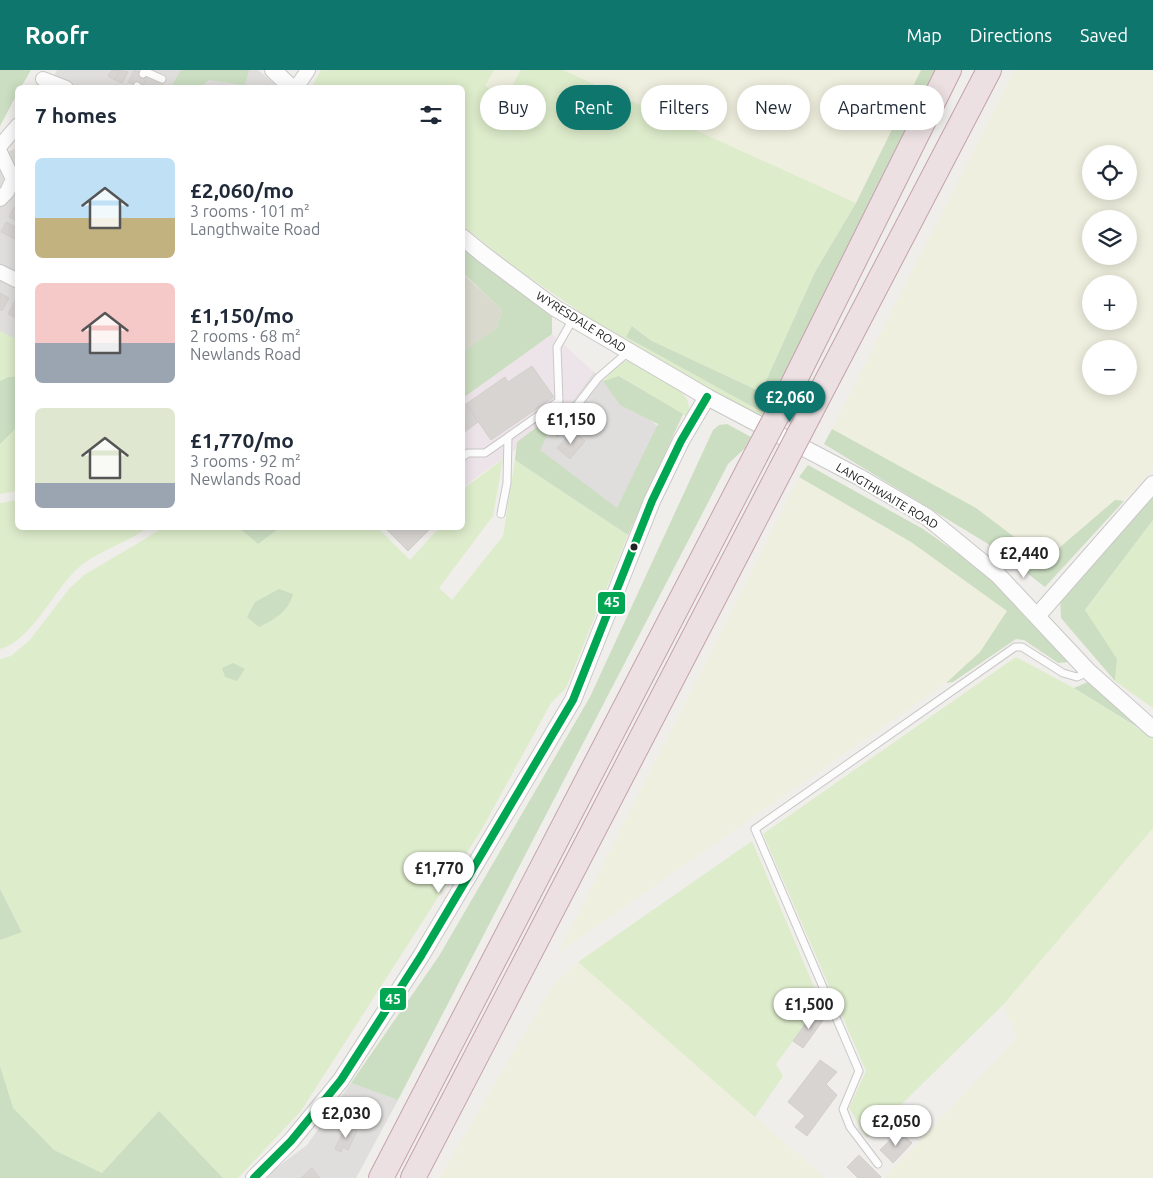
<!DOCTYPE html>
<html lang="en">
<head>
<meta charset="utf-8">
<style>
	:root { --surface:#fff; --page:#f6f6f7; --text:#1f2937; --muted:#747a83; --accent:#0f766e }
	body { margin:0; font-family:Ubuntu,sans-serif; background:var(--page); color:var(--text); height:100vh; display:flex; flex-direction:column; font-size:19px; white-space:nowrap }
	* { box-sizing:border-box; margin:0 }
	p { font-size:16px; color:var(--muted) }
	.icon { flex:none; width:28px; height:28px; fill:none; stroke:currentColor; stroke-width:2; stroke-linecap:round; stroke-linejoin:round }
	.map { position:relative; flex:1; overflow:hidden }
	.drawer { position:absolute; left:15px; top:15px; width:450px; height:445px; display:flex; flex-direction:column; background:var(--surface); border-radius:8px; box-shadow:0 2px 12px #0003 }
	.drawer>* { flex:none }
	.banner { position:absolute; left:480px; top:15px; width:475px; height:45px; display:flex; gap:10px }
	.controls { position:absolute; left:1082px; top:75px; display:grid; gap:10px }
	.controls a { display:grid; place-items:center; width:55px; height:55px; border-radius:50%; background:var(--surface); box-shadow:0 2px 12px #0003; font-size:25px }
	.price { position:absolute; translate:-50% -42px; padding:0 11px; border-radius:18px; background:#fff; color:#222; font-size:16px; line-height:32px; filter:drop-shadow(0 1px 2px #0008) }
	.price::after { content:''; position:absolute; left:50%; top:30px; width:15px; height:11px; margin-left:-8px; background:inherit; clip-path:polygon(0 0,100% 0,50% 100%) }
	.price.selected { background:var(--accent); color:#fff }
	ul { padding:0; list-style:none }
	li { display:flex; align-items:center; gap:15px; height:125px; padding:0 20px }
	li span { display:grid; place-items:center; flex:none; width:140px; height:100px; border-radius:8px; color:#555 }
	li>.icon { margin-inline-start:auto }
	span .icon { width:60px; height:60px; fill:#fffc; stroke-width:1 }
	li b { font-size:21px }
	h2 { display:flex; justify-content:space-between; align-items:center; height:60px; padding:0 20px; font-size:21px }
	.pill { padding:0 18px; border-radius:22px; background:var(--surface); box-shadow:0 2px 12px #0003; font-size:18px; line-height:45px }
	.pill.selected { background:var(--accent); color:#fff }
	header { display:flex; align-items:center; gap:30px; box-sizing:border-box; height:70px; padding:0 25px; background:var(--accent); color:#fff }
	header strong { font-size:24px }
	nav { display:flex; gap:28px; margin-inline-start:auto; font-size:18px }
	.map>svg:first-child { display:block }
</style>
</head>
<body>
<header>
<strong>Roofr</strong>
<nav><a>Map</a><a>Directions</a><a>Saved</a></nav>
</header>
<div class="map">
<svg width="1153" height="1108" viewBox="0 0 1153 1108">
	<rect width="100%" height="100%" fill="#f0eeeb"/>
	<g fill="#dfdedc">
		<path d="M57,0H258L278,17L48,18Z"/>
		<path d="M17,78V270L0,261V85Z"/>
		<path d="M594,302L662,360L619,457L531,387Z"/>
		<path d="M351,1013L398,1030L356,1108H263L307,1075Z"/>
	</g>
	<path fill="#ede4e9" d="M552,264L594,302L531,387L519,377L463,417V328Z"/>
	<path fill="#d9d9cd" d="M462,203L502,240L497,258L463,283Z"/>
	<g fill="#efefdf" fill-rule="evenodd">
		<path d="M494,0H521L506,27L485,16Z"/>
		<path d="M563,0H921L856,133Z"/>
		<path d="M1014,0H1153V399L1124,431L1115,430L1045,490L976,438L832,359ZM1091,84H1129V121H1091ZM1091,149H1129V186H1091ZM1091,214H1129V251H1091ZM1091,279H1129V316H1091Z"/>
		<path d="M799,407L911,472L1007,541L980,582L946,613L558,883Z"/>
		<path d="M1153,758V1108H884L1017,968L1003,935Z"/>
		<path d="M578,892L755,1047L826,1108H439L553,915Z"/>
	</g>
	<g fill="#ddeccb">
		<path d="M321,0H494L485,16L506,27L521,0H563L856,133L815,202L761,322L652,271L633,256L626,267L764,343L760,347L623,271L511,195L463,156L462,18H313L312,16Z"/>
		<path d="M0,261L18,270L17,421L0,424Z"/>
		<path d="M630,289C648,300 701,321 687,347L620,306L603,311L619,294Z"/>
		<path d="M503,389L493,446L439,518L452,530L503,466L515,390L628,465L566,618L551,633L482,759L301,1041L238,1108H223L159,1041L102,1103L54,1080L12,1038L0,996V870L22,861L0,819V589L11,586L29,571L69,519L84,505L145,469L161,458H239L258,474L280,458H378L410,490L439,458H462L463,419Z"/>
		<path d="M17,430L18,458H147C127,473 95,482 77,499C54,520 31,571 0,579V433Z"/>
		<path d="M1153,450V638L1115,611L1117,589L1085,541Z"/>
		<path d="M1016,587L1074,618L1153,668V758L1003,935L867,1068L849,1038L866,1001L763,764Z"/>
		<path d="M752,771L821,933L776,994L783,1006L755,1047L578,892Z"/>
	</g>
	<g fill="#cbdec1">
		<path d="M0,0H31L21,17L18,18L17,24L0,56Z"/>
		<path d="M181,0H249L245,15L209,10L201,17H171Z"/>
		<path d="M921,0H938L764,343L626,267L632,256L652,271L761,322L815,202L856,133Z"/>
		<path d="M463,175L552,245V264L463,328L462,283L497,258L502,240L463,203Z"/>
		<path d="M619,306L683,344L628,465L515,390L517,372L550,347L554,351L540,380L617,438L658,354L620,335L603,311Z"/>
		<path d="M9,307H17V357L0,374V311Z"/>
		<path d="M727,354L751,367L744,379L728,394L398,1030L351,1013L439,886L590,627L713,360L719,355Z"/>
		<path d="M832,359L976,438L1045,490L1115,430L1124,431L1045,517L993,477L824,374Z"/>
		<path d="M808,395L923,459L984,502L1070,592L1058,593L1024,570L1016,569L953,612L946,613L980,582L1007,541L911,472L799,407Z"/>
		<path d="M1153,425V450L1085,540L1117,589L1115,611L1061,548L1060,528Z"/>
		<path d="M239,458H280L258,474Z"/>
		<path d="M279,519L293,524C288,542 275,549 259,557L247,547L255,532Z"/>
		<path d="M233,593L245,599L237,611L225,607L222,598Z"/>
		<path d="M1088,612L1138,653L1140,659L1074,618Z"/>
		<path d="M0,819L22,862L0,870Z"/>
		<path d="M0,996L13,1038L54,1080L102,1103L159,1041L223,1108H0Z"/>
	</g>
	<g fill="#d7d4d2" stroke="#d3d0cc">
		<path d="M112,0H120L115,10L108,6Z"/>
		<path d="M120,0L128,2L122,13L115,10Z"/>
		<path d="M134,0L147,6L142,18L128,12Z"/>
		<path d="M147,6L163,13L161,18H142Z"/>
		<path d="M14,137L18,139V151L9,147Z"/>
		<path d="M6,152L18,158L15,169L1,162Z"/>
		<path d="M0,223L9,228L2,241L0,239Z"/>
		<path d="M15,231L18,232V249L8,244Z"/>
		<path d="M532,296L554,327L491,370L466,334L505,307L508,312Z"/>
		<path d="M466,334L478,352L462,364V336Z"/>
		<path d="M559,351L565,357L558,367L551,361Z"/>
		<path d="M573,360L585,371L570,389L557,378Z"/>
		<path d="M385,458H428L430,459L408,481Z"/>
		<path d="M814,942L824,949L803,978L793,971Z"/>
		<path d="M820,990L837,1002L826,1014L837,1025L807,1066L795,1057L805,1046L788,1032Z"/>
		<path d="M346,1056L357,1061L348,1080L343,1077L341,1082L335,1079Z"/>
		<path d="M899,1061L912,1073L893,1093L880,1080Z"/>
		<path d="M859,1085L881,1107L880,1108H858L847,1097Z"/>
		<path d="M312,1098L320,1108H301Z"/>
	</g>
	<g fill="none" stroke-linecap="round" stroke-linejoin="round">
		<g stroke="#c9c8c7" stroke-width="9">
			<g id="service">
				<path d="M143,4L144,1L162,9"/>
				<path d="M136,18L137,16"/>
				<path d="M567,348L598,308L628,282"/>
				<path d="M462,387L468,383H485L508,367"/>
				<path d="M501,444L507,413L508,367L559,331L557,277L573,249"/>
				<path d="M878,1094L850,1057L843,1039L859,1001L755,759L1015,577H1022L1063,603L1077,607L1088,602"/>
			</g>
		</g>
		<g stroke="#c9c8c7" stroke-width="16">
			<g id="minor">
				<path d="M43,9L66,18"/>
				<path d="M296,18L308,0"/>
				<path d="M0,76L18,55"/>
				<path d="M0,82L13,109L7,122L0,129"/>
				<path d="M0,202L18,211"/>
			</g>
		</g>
		<g stroke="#c9c8c7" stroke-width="18">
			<g id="tertiary">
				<path d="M273,0L292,18"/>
				<path d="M462,167L484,185L555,238L707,327L859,407L927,447L998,505L1088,601L1153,659"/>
				<path d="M1038,545L1153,414"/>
				<path d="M254,1108L291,1071L341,1010L421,886L573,630L652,431L681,371L707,327"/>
			</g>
		</g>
		<g stroke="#c5a2ac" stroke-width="26">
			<g id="motorway">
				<path d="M784,332L949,0"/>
				<path d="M809,345L989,0"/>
				<path d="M381,1108L756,385"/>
				<path d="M413,1108L781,399"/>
			</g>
		</g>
		<use href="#service" stroke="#fdfcfc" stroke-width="7"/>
		<use href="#minor" stroke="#fdfcfc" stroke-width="14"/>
		<use href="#tertiary" stroke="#fdfcfc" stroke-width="16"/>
		<use href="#motorway" stroke="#ece0e2" stroke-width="24"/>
		<g stroke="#c5a2ac" stroke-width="26" stroke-linecap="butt">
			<g id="motorway-bridge">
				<path d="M756,385L784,332"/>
				<path d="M781,399L809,345"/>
			</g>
		</g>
		<use href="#motorway-bridge" stroke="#ece0e2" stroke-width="24"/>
		<g stroke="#fff" stroke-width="11">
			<path id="bus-1" d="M254,1108L291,1071L341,1010L421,886L573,630L652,431L681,371L707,327"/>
		</g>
		<use href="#bus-1" stroke="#00a651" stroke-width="8"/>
	</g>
	<circle fill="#222" stroke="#fff" stroke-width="2" cx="634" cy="477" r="4.5"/>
	<g text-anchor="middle" stroke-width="4" stroke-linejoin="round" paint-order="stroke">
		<g font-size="12" fill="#222" stroke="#fff">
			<text transform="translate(581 252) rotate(32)" y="4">WYRESDALE ROAD</text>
			<text transform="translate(887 426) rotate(31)" y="4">LANGTHWAITE ROAD</text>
		</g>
	</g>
	<g stroke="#fff" stroke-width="2">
		<rect x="597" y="521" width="29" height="24" rx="5" fill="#00a651"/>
		<rect x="379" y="917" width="28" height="24" rx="5" fill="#00a651"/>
	</g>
	<g font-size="14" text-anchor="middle" font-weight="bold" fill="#fff">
		<text x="612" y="537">45</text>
		<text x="393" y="934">45</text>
	</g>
</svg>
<div class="controls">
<a><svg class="icon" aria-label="locate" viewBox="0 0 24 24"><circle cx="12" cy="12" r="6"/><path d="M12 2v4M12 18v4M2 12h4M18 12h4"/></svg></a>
<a><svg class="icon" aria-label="layers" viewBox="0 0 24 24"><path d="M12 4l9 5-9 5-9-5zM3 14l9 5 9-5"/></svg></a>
<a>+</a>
<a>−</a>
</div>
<b class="price selected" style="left:790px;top:353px">£2,060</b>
<b class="price" style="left:571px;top:375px">£1,150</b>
<b class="price" style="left:1024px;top:509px">£2,440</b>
<b class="price" style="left:439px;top:824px">£1,770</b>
<b class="price" style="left:809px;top:960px">£1,500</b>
<b class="price" style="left:346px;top:1069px">£2,030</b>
<b class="price" style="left:896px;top:1077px">£2,050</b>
<div class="banner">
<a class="pill">Buy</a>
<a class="pill selected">Rent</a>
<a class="pill">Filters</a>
<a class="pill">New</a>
<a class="pill">Apartment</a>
</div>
<section class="drawer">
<h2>7 homes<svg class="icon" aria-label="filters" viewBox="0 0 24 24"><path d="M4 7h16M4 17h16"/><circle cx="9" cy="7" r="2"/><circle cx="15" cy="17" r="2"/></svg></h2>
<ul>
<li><span style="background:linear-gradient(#bfe0f5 60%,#c2b280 0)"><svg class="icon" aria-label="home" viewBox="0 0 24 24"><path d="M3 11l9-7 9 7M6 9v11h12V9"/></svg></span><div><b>£2,060/mo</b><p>3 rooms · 101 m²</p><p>Langthwaite Road</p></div></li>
<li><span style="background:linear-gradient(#f6c9c9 60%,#9aa5b1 0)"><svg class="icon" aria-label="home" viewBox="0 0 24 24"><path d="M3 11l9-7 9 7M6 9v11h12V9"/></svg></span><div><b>£1,150/mo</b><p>2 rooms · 68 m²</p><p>Newlands Road</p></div></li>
<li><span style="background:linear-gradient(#dfe7d0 75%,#9aa5b1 0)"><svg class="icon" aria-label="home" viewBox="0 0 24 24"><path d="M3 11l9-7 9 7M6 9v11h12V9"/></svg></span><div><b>£1,770/mo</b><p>3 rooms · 92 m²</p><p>Newlands Road</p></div></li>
</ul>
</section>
</div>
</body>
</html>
